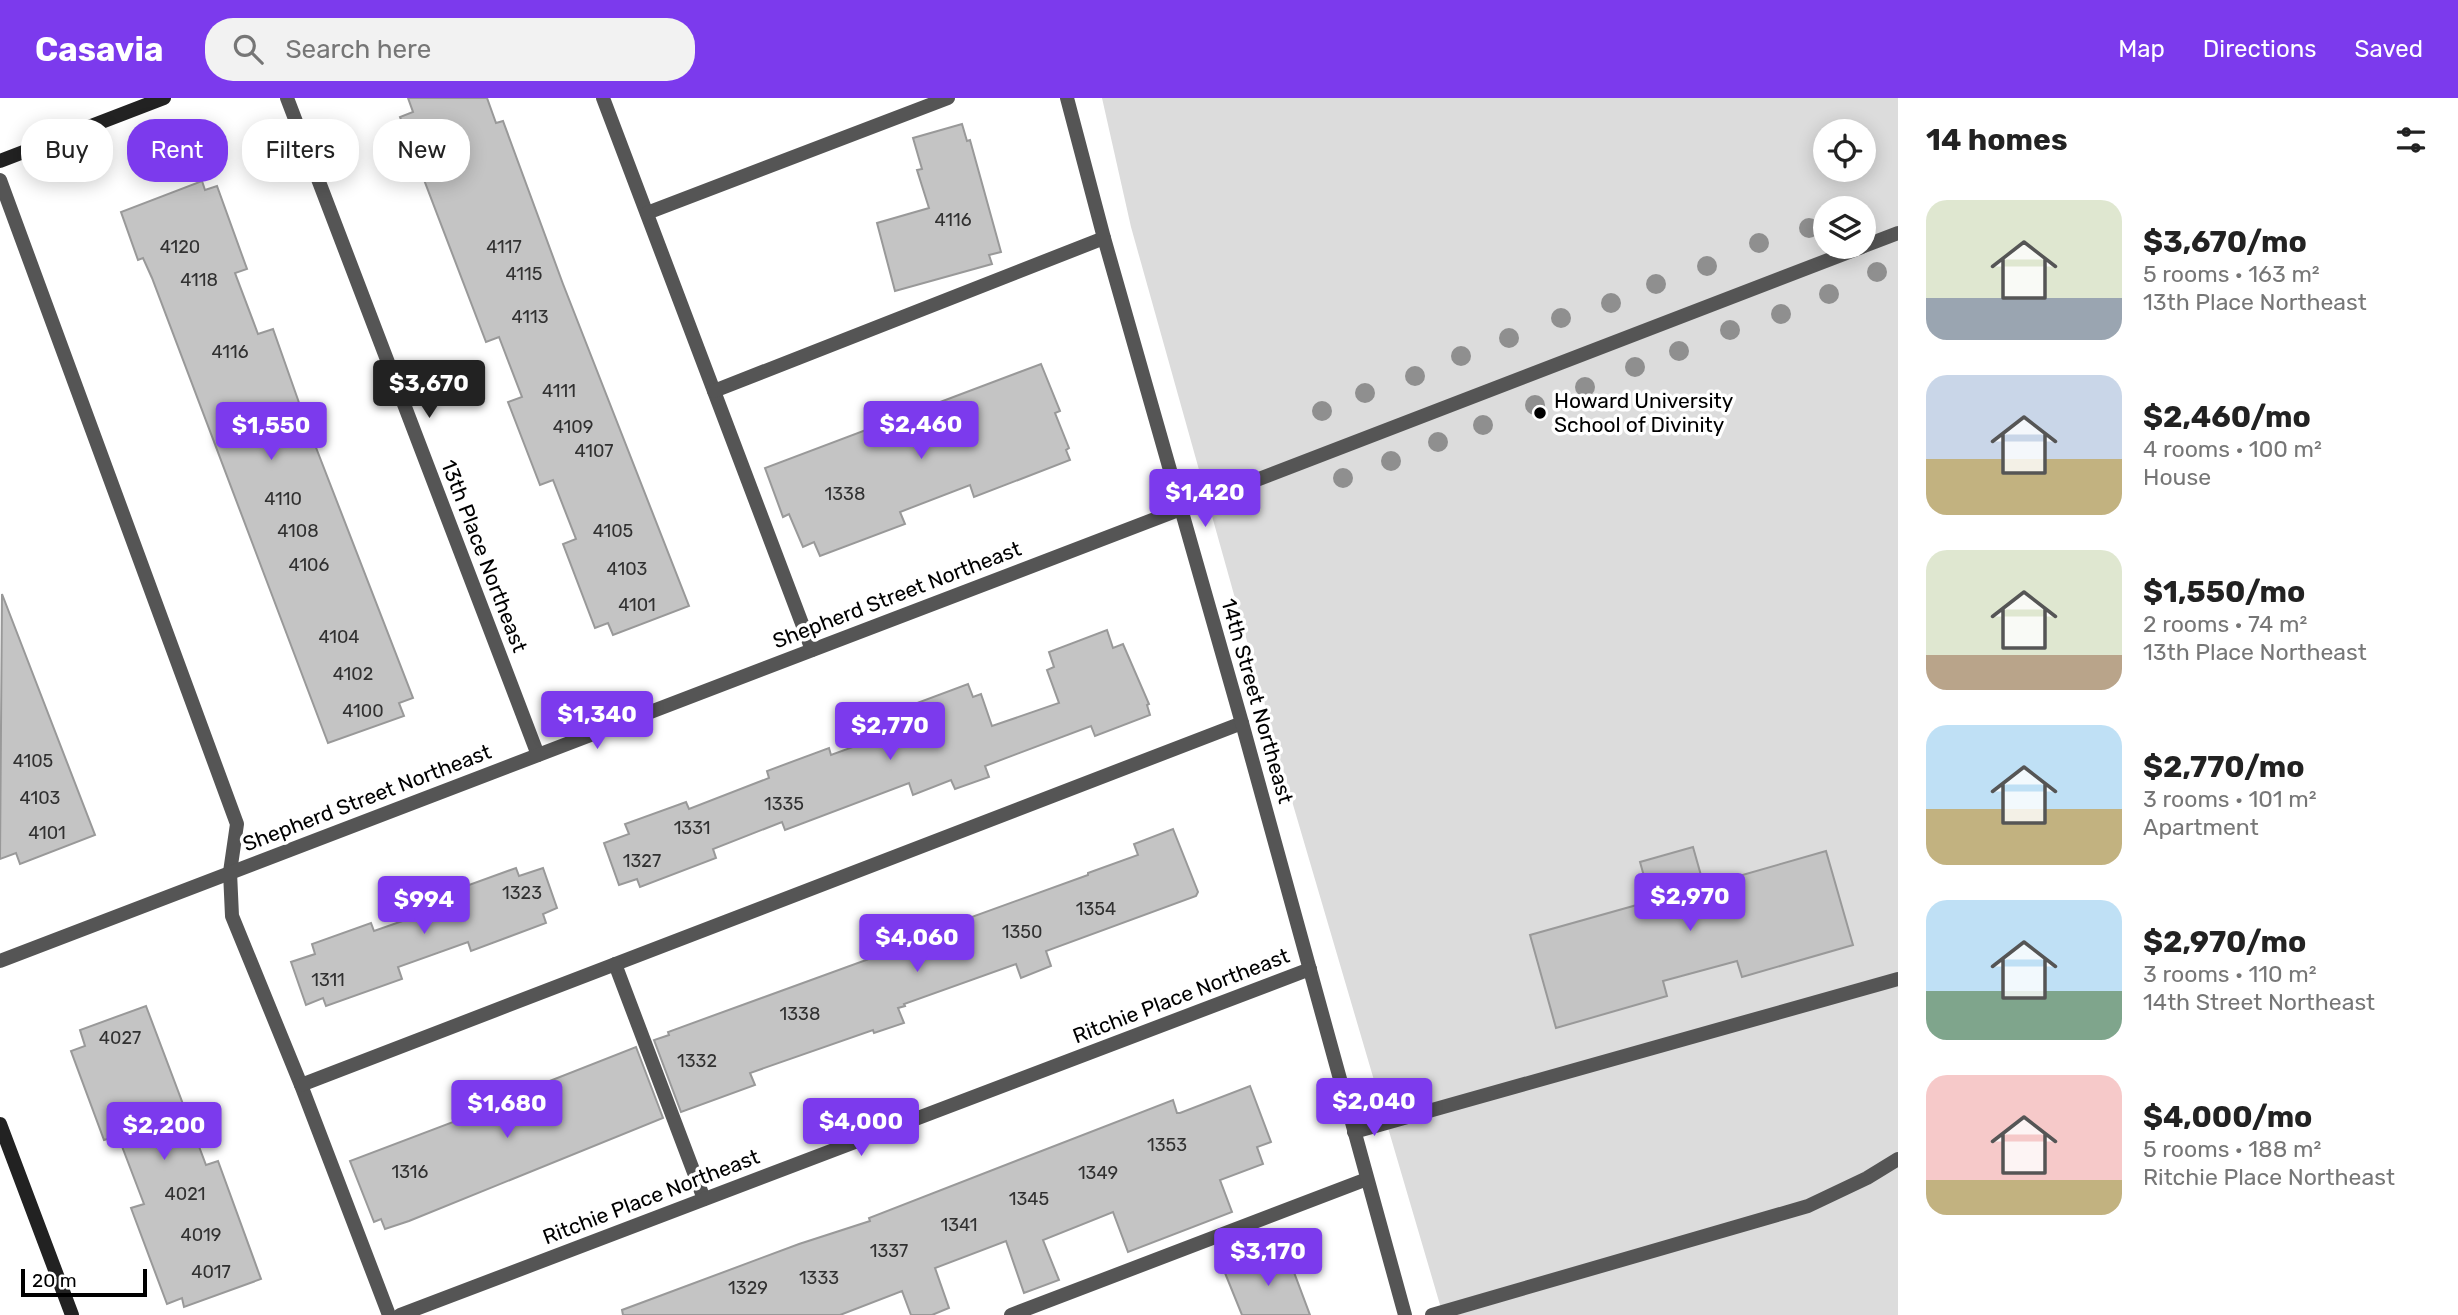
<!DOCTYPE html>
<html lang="en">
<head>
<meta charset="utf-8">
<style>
	:root { --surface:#fff; --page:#f2f2f2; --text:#222; --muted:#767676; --accent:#7c3aed }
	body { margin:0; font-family:Rubik,sans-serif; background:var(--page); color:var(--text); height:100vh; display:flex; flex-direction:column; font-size:26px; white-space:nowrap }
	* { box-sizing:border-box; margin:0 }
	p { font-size:23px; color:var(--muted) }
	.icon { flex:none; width:38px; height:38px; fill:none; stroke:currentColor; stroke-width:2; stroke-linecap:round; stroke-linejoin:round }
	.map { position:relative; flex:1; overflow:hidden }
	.sheet { display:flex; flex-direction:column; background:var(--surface); width:560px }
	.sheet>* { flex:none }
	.top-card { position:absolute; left:21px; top:21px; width:665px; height:63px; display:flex; gap:14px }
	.fabs { position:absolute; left:1813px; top:21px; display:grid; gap:14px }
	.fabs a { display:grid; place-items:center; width:63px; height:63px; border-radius:50%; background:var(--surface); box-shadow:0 4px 18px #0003; font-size:35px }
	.scale { position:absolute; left:21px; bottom:18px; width:126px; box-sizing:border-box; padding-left:7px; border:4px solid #000; border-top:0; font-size:19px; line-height:24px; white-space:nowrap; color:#000; -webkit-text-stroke:5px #fff; paint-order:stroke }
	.price { position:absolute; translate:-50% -60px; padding:0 16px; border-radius:7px; background:var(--accent); color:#fff; font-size:23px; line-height:46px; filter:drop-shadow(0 2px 4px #0008) }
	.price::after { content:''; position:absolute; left:50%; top:42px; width:21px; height:16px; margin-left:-10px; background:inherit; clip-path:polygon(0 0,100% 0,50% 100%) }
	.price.selected { background:#222; color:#fff }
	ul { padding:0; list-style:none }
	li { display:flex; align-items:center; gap:21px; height:175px; padding:0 28px }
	li span { display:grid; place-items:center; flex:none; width:196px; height:140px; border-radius:21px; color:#555 }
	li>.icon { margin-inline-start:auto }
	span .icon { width:84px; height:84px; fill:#fffc; stroke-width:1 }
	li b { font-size:30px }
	h2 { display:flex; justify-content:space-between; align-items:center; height:84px; padding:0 28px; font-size:30px }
	.chip { padding:0 24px; border-radius:28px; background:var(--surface); box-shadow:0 4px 18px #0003; font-size:24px; line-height:63px }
	.chip.selected { background:var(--accent); color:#fff }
	header { display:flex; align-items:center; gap:42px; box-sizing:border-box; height:98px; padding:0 35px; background:var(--accent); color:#fff }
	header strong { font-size:33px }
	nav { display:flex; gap:38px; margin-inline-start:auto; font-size:24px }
	.search { width:490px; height:63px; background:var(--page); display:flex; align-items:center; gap:18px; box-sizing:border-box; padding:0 24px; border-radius:28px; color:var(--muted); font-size:26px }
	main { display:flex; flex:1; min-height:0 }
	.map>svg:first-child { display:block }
</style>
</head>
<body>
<header>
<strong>Casavia</strong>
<div class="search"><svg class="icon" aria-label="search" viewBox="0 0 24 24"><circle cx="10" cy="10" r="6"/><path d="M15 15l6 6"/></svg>Search here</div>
<nav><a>Map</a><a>Directions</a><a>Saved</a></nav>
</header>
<main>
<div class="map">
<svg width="1898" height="1217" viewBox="0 0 1898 1217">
	<rect width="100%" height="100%" fill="#fff"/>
	<path fill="#dcdcdc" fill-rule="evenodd" d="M1102,0H1898V1217H1443L1289,693L1131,129ZM1825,33H1864V72H1825ZM1825,110H1864V149H1825Z"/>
	<g fill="#c4c4c4" stroke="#999" stroke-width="2">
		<path d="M408,0H487L496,25L503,23L563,186L689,508L613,537L608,525L595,530L563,446L576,441L553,382L540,387L508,304L522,299L499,239L486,244L400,19L413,14Z"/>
		<path d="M962,26L967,43L970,42L1001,154L989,157L992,166L895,193L877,125L929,110L917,72L922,71L913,40Z"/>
		<path d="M202,83L205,92L217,88L247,171L235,175L258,236L273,231L303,316L413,600L399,605L404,618L328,645L152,180L143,160L138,162L121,114Z"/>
		<path d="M1041,266L1060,313L1055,315L1069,350L1066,352L1070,362L974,399L970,387L900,414L905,426L820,458L814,444L803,449L789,416L783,419L765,370Z"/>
		<path d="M2,496L95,737L20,766L16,755L0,761Z"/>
		<path d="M1107,532L1113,550L1123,546L1149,606L1147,607L1150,617L1095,638L1091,628L985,668L989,679L955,691L951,682L913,697L909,685L785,732L782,724L713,751L716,760L640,789L637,781L619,787L604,745L629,736L625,726L686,704L689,711L769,680L767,673L829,650L831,657L908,629L907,626L915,622L909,608L968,586L973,599L981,596L992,628L1059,605L1047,572L1054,569L1049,554Z"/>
		<path d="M1173,731L1198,794L1196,798L1046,853L1051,868L1021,880L1016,866L904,906L905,908L898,910L904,925L874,935L873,932L750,975L755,987L681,1014L654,942L669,937L668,934L935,837L933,833L1088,777V775L1138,757L1134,746Z"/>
		<path d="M1693,749L1704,788L1826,753L1853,847L1742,879L1737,863L1663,883L1667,898L1556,930L1530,837L1651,803L1640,764Z"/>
		<path d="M516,770L519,778L543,770L557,810L543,816L546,825L471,853L468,844L398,869L402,881L326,908L323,900L306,907L291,864L315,856L312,846L371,825L374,833L434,812L459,801L455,792Z"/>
		<path d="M146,908L206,1067L218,1063L261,1181L184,1209L182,1200L167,1206L131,1110L144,1106L118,1038L104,1042L71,953L85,948L80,932Z"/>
		<path d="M636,949L663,1020L409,1123L385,1131L381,1121L374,1124L350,1063L477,1015L476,1012Z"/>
		<path d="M1250,988L1271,1044L1257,1049L1263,1066L1220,1082L1232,1114L1128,1154L1113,1114L1043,1142L1059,1182L1024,1195L1006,1143L935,1170L949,1210L932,1217H911L902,1193L840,1217H623L622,1212L799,1146L870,1123L869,1120L1173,1002L1177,1015H1180Z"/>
		<path d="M1286,1153L1310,1217H1242L1225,1175Z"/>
	</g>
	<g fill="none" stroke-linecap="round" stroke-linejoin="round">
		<g stroke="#555" stroke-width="14">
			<path d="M603,0L812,552"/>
			<path d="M0,82L237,726L230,774L232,818L301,987L389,1217"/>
			<path d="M647,115L948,0"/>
			<path d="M1864,148L1898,135"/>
			<path d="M714,293L1104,140"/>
			<path d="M1181,411L1862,149"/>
			<path d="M615,866L704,1101"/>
			<path d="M301,987L1242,625"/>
			<path d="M1354,1034L1898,881"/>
			<path d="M1011,1217L1367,1081"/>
			<path d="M1432,1217L1808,1108L1867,1080L1898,1061"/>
		</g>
		<g stroke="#555" stroke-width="14">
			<path d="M287,0L538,657"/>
			<path d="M1067,0L1104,140L1242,625L1405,1217"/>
			<path d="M0,863L1181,411"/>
			<path d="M400,1217L1310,871"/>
		</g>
		<g stroke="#222" stroke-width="14">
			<path d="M0,63L164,0"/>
			<path d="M0,1026L72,1217"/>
		</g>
	</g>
	<g fill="#8f8f8f">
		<circle cx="1809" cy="130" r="10"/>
		<circle cx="1759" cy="145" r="10"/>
		<circle cx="1707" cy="168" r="10"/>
		<circle cx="1877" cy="174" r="10"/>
		<circle cx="1656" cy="186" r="10"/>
		<circle cx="1829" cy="196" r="10"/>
		<circle cx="1611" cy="205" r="10"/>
		<circle cx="1781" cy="216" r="10"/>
		<circle cx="1561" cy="220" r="10"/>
		<circle cx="1730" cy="232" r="10"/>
		<circle cx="1509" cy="240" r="10"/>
		<circle cx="1679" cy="253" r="10"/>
		<circle cx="1461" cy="258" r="10"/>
		<circle cx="1635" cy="269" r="10"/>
		<circle cx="1415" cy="278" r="10"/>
		<circle cx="1585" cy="289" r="10"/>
		<circle cx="1365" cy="295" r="10"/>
		<circle cx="1535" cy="307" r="10"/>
		<circle cx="1322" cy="313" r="10"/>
		<circle cx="1483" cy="327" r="10"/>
		<circle cx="1438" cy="344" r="10"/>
		<circle cx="1391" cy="363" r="10"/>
		<circle cx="1343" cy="380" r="10"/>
	</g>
	<circle fill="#000" stroke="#fff" stroke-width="2.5" cx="1540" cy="315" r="7"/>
	<g text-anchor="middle" stroke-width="7" stroke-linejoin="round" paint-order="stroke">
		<g font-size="18" fill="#313131">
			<text x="953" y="128">4116</text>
			<text x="180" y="155">4120</text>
			<text x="504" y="155">4117</text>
			<text x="524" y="182">4115</text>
			<text x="199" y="188">4118</text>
			<text x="530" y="225">4113</text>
			<text x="230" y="260">4116</text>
			<text x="559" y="299">4111</text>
			<text x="573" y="335">4109</text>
			<text x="594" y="359">4107</text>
			<text x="845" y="402">1338</text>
			<text x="283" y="407">4110</text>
			<text x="298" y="439">4108</text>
			<text x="613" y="439">4105</text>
			<text x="309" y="473">4106</text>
			<text x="627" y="477">4103</text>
			<text x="637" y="513">4101</text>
			<text x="339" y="545">4104</text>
			<text x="353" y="582">4102</text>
			<text x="363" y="619">4100</text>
			<text x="33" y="669">4105</text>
			<text x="40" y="706">4103</text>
			<text x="784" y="712">1335</text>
			<text x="692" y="736">1331</text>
			<text x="47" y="741">4101</text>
			<text x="642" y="769">1327</text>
			<text x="522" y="801">1323</text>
			<text x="1096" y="817">1354</text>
			<text x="1022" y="840">1350</text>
			<text x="328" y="888">1311</text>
			<text x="800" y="922">1338</text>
			<text x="120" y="946">4027</text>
			<text x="697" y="969">1332</text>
			<text x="1167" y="1053">1353</text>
			<text x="410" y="1080">1316</text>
			<text x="1098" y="1081">1349</text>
			<text x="185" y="1102">4021</text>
			<text x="1029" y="1107">1345</text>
			<text x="959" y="1133">1341</text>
			<text x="201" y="1143">4019</text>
			<text x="889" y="1159">1337</text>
			<text x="211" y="1180">4017</text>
			<text x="819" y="1186">1333</text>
			<text x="748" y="1196">1329</text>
		</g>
		<g font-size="21" fill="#000" stroke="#fff" text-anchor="start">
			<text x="1554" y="310">Howard University<tspan x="1554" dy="24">School of Divinity</tspan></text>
		</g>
		<g font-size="21" fill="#000" stroke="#fff">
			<text transform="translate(484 458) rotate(69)" y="7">13th Place Northeast</text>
			<text transform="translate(897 497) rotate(-21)" y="7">Shepherd Street Northeast</text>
			<text transform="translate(1257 603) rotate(74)" y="7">14th Street Northeast</text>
			<text transform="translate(367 700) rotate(-21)" y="7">Shepherd Street Northeast</text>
			<text transform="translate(1181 898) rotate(-21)" y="7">Ritchie Place Northeast</text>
			<text transform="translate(651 1099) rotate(-21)" y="7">Ritchie Place Northeast</text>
		</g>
	</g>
</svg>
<div class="fabs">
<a><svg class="icon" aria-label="locate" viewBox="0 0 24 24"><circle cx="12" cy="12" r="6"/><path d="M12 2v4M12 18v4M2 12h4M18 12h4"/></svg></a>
<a><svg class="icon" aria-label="layers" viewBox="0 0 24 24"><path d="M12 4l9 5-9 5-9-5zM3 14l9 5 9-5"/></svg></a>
</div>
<div class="scale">20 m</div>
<b class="price selected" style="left:429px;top:322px">$3,670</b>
<b class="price" style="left:921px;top:363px">$2,460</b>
<b class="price" style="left:271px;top:364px">$1,550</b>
<b class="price" style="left:1205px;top:431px">$1,420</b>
<b class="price" style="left:597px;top:653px">$1,340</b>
<b class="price" style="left:890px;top:664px">$2,770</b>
<b class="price" style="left:1690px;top:835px">$2,970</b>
<b class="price" style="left:424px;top:838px">$994</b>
<b class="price" style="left:917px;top:876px">$4,060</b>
<b class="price" style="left:1374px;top:1040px">$2,040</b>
<b class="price" style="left:507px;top:1042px">$1,680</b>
<b class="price" style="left:861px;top:1060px">$4,000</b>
<b class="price" style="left:164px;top:1064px">$2,200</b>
<b class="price" style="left:1268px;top:1190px">$3,170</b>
<div class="top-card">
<a class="chip">Buy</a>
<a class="chip selected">Rent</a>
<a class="chip">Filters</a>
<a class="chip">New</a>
</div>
</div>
<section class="sheet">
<h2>14 homes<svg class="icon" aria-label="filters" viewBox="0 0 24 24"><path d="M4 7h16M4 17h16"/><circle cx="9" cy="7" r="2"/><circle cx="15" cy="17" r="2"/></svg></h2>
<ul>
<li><span style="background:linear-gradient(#dfe7d0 70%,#9aa5b1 0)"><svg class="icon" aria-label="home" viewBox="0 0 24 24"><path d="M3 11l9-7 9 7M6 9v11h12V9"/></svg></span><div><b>$3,670/mo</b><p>5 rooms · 163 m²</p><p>13th Place Northeast</p></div></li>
<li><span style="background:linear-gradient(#c9d6e8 60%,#c2b280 0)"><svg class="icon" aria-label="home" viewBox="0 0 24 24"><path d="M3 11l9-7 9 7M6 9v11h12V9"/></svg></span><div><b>$2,460/mo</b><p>4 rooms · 100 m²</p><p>House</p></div></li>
<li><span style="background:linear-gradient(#dfe7d0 75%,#b9a48a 0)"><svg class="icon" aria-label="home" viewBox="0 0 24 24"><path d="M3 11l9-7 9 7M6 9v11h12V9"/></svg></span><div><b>$1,550/mo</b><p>2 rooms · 74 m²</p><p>13th Place Northeast</p></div></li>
<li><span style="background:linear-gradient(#bfe0f5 60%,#c2b280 0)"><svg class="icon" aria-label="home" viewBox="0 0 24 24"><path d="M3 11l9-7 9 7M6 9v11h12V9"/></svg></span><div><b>$2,770/mo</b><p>3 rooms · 101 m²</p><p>Apartment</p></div></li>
<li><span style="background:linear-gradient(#bfe0f5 65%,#7fa58c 0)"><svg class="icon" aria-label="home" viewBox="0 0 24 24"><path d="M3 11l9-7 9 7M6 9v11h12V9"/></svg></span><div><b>$2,970/mo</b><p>3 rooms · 110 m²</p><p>14th Street Northeast</p></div></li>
<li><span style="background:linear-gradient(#f6c9c9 75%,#c2b280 0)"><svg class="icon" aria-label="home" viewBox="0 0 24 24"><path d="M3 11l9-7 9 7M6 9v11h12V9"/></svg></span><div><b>$4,000/mo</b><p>5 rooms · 188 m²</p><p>Ritchie Place Northeast</p></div></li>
</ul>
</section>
</main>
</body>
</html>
